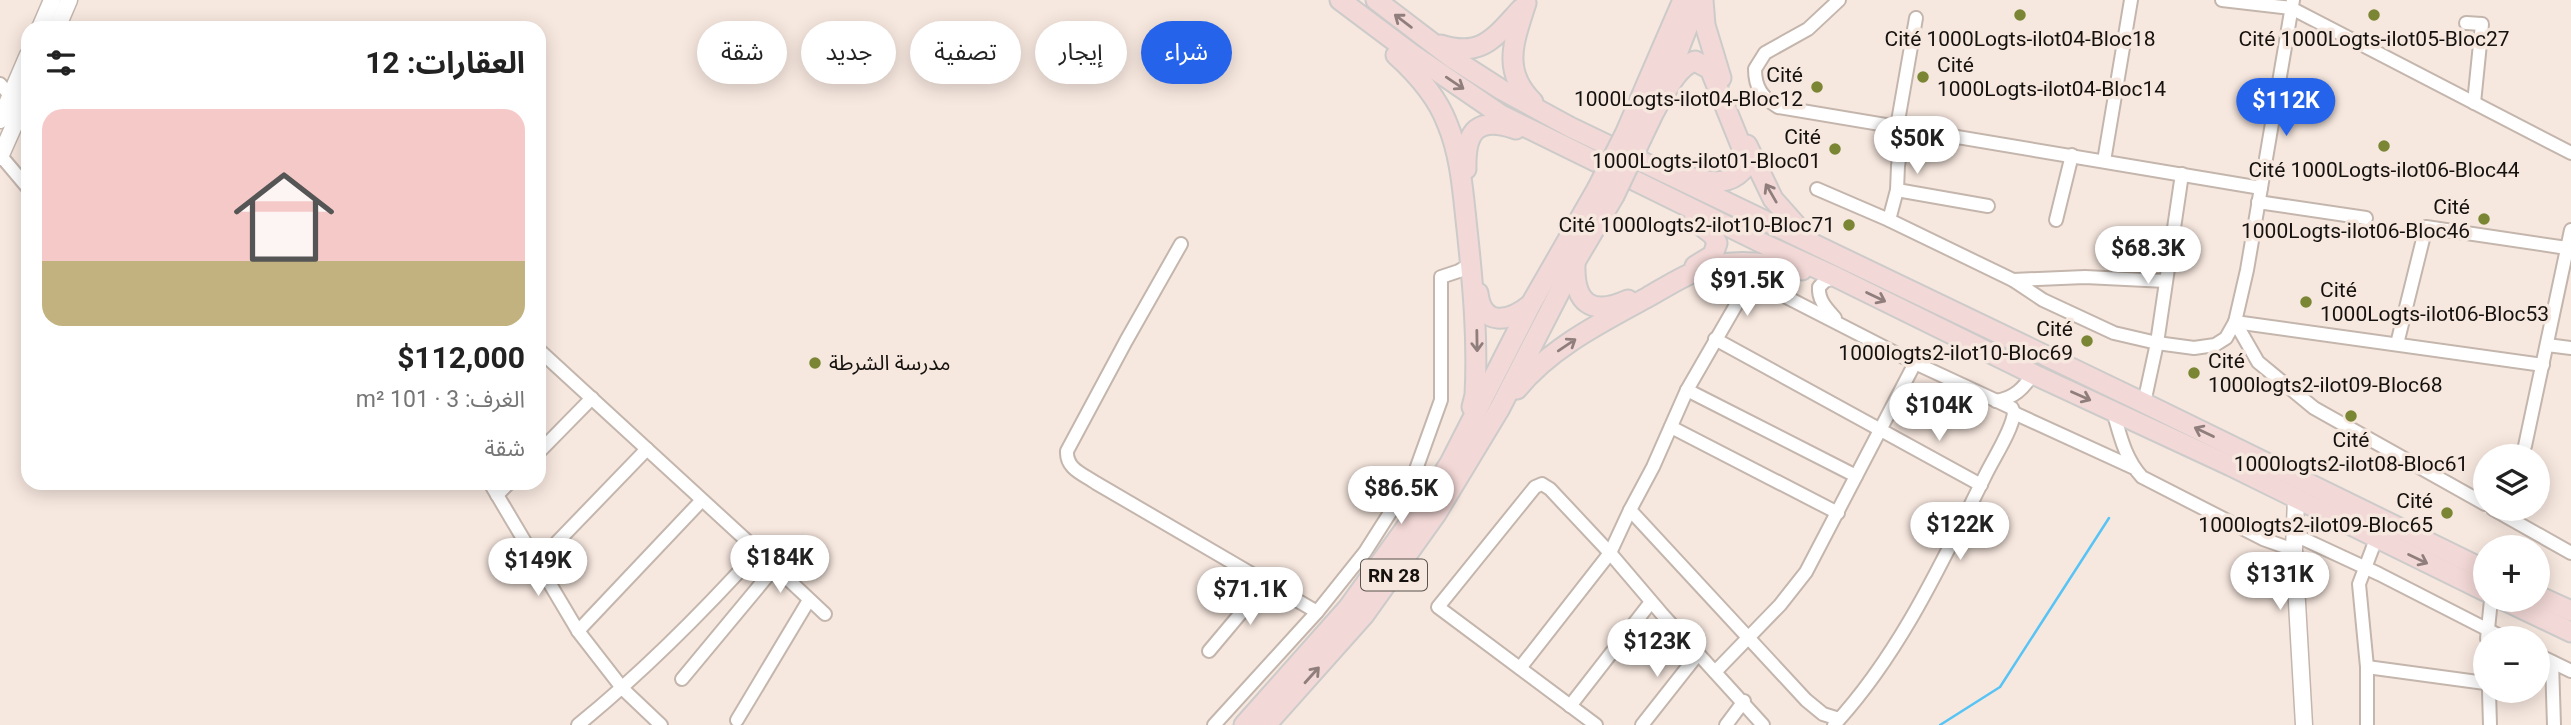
<!DOCTYPE html>
<html lang="ar">
<head>
<meta charset="utf-8">
<style>
	:root { --surface:#fff; --page:#f2f2f2; --text:#222; --muted:#767676; --accent:#2563eb }
	body { margin:0; font-family:Roboto,"Noto Sans Arabic",sans-serif; background:var(--page); color:var(--text); direction:rtl; height:100vh; display:flex; flex-direction:column; font-size:26px; white-space:nowrap }
	* { box-sizing:border-box; margin:0 }
	p { font-size:23px; color:var(--muted) }
	.icon { flex:none; width:38px; height:38px; fill:none; stroke:currentColor; stroke-width:2; stroke-linecap:round; stroke-linejoin:round }
	.map { position:relative; flex:1; overflow:hidden; direction:ltr }
	.details { position:absolute; left:21px; top:21px; width:525px; height:469px; display:flex; flex-direction:column; background:var(--surface); border-radius:21px; box-shadow:0 4px 18px #0003; direction:rtl }
	.details>* { flex:none }
	.top-card { position:absolute; left:567px; top:21px; width:665px; height:63px; direction:rtl; display:flex; gap:14px }
	.controls { position:absolute; left:2473px; top:444px; display:grid; gap:14px }
	.controls a { display:grid; place-items:center; width:77px; height:77px; border-radius:50%; background:var(--surface); box-shadow:0 4px 18px #0003; font-size:35px }
	.price { position:absolute; translate:-50% -60px; padding:0 16px; border-radius:24px; background:#fff; color:#222; font-size:23px; line-height:46px; filter:drop-shadow(0 2px 4px #0008) }
	.price::after { content:''; position:absolute; left:50%; top:42px; width:21px; height:16px; margin-left:-10px; background:inherit; clip-path:polygon(0 0,100% 0,50% 100%) }
	.price.active { background:var(--accent); color:#fff }
	ul { padding:0; list-style:none }
	li { display:grid; align-content:center; gap:14px; height:371px; padding:0 21px }
	li span { display:grid; place-items:center; height:217px; border-radius:21px; color:#555 }
	li>.icon { margin-inline-start:auto }
	span .icon { width:126px; height:126px; fill:#fffc; stroke-width:1 }
	li b { font-size:30px }
	h2 { display:flex; justify-content:space-between; align-items:center; height:84px; padding:0 21px; font-size:30px }
	.chip { padding:0 24px; border-radius:32px; background:var(--surface); box-shadow:0 4px 18px #0003; font-size:24px; line-height:63px }
	.chip.active { background:var(--accent); color:#fff }
	.map>svg:first-child { display:block }
</style>
</head>
<body>
<div class="map">
<svg width="2571" height="725" viewBox="0 0 2571 725">
	<rect width="100%" height="100%" fill="#f7e8df"/>
	<g fill="none" stroke-linecap="round" stroke-linejoin="round">
		<path stroke="#58c4f5" stroke-width="2.5" d="M1940,725L2000,687L2109,518"/>
		<g stroke="#c4b6ad" stroke-width="16">
			<g id="minor">
				<path d="M1839,0L1808,29L1765,53L1755,69C1755,88 1762,97 1778,107L2261,188"/>
				<path d="M2222,0L2291,8L2571,153"/>
				<path d="M2466,23L2482,24L2474,103"/>
				<path d="M0,84L14,100"/>
				<path d="M1897,127L1916,18"/>
				<path d="M1,156L28,188"/>
				<path d="M2104,161L2131,0"/>
				<path d="M1817,189L1889,220L2013,280L2043,300L2114,333L2157,343L2194,348L2215,345L2226,338L2235,322L2247,270L2293,0"/>
				<path d="M1897,190L1898,166L1904,128"/>
				<path d="M2258,202L2366,218"/>
				<path d="M1889,220L1897,190L1988,206"/>
				<path d="M2056,220L2072,155"/>
				<path d="M1181,244L1126,341L1067,451C1066,469 1083,474 1096,483L1317,612"/>
				<path d="M2013,280L2085,277L2166,281"/>
				<path d="M1835,318C1826,308 1818,300 1819,287L1825,281L1836,277"/>
				<path d="M2235,322L2258,362L2314,408L2485,504"/>
				<path d="M2235,322L2543,365"/>
				<path d="M1715,339L1981,485"/>
				<path d="M2397,344L2426,227L2567,248"/>
				<path d="M2547,345L2571,348"/>
				<path d="M539,350L758,551C701,614 643,672 578,725"/>
				<path d="M1687,390L1856,476"/>
				<path d="M1996,401C2014,398 2023,389 2033,374"/>
				<path d="M2144,403L2157,343L2182,174"/>
				<path d="M2113,411C2120,435 2125,459 2142,477L2263,539L2294,550"/>
				<path d="M2014,413L2132,467"/>
				<path d="M1671,427L1838,513"/>
				<path d="M2525,446L2571,230"/>
				<path d="M539,452L592,398"/>
				<path d="M490,483L578,631L623,689L661,725"/>
				<path d="M497,495L509,483"/>
				<path d="M2493,509L2571,553"/>
				<path d="M1630,510L1806,700L1823,714L1839,719"/>
				<path d="M2295,535L2379,574L2506,639"/>
				<path d="M758,551L825,614"/>
				<path d="M536,564L647,449"/>
				<path d="M578,631L702,500"/>
				<path d="M2487,639L2491,600"/>
				<path d="M1209,651L1267,582"/>
				<path d="M2538,655L2571,671"/>
				<path d="M2552,662L2554,725"/>
				<path d="M2367,667L2485,683"/>
				<path d="M1520,668L1610,553L1630,510L1653,467L1687,390L1751,279L1915,363L2012,408L2014,413C2012,431 1993,459 1985,476C1942,562 1900,654 1834,725"/>
				<path d="M1715,672L1780,605L1806,572L1915,363"/>
				<path d="M682,679L775,567"/>
				<path d="M2489,691L2490,725"/>
				<path d="M1570,706L1651,602"/>
				<path d="M737,720L809,600"/>
				<path d="M1214,725L1317,612L1365,552L1414,475L1441,400V277L1459,271L1471,264"/>
				<path d="M1596,725L1438,607L1535,487L1542,484L1550,489L1610,553L1662,614L1763,725"/>
				<path d="M1642,725L1698,654"/>
				<path d="M1726,725L1744,701"/>
				<path d="M2367,725V667L2359,584L2376,539"/>
			</g>
		</g>
		<g stroke="#c4b6ad" stroke-width="19">
			<g id="tertiary">
				<path d="M40,28L52,0"/>
				<path d="M57,28L69,0"/>
				<path d="M0,120L28,55"/>
				<path d="M0,157L28,94"/>
				<path d="M2296,499L2294,550L2304,725"/>
			</g>
		</g>
		<g stroke="#cccbca" stroke-width="23">
			<g id="trunk">
				<path d="M1340,0L1412,54L1501,115L1766,245L1836,277L2033,374L2231,466L2485,591"/>
				<path d="M1376,0L1452,58L1502,90L1570,127L2144,403L2485,570"/>
				<path d="M1703,0L1705,25L1721,78"/>
				<path d="M1526,3C1514,41 1501,71 1533,102"/>
				<path d="M1441,45C1482,58 1495,37 1521,9"/>
				<path d="M1396,55C1417,74 1437,97 1447,123C1461,156 1463,194 1467,229C1473,285 1478,339 1475,395L1472,407"/>
				<path d="M1655,110C1665,94 1676,67 1695,61L1710,69L1744,153L1743,170C1729,185 1712,183 1693,178"/>
				<path d="M1625,134L1683,0"/>
				<path d="M1642,137L1655,110L1698,0"/>
				<path d="M1747,145L1773,199L1804,234"/>
				<path d="M1466,169C1465,130 1478,116 1516,129"/>
				<path d="M1694,220L1713,235L1717,243L1713,255L1695,266"/>
				<path d="M1575,264C1574,302 1590,317 1628,300"/>
				<path d="M1478,293C1482,327 1509,322 1530,305"/>
				<path d="M1517,389C1550,348 1602,322 1648,297C1669,285 1692,270 1716,265C1745,259 1773,265 1802,270"/>
				<path d="M2538,596L2571,611"/>
				<path d="M2504,600L2571,632"/>
				<path d="M1244,725L1348,608L1428,497L1450,463L1531,304L1597,189"/>
				<path d="M1266,725L1364,615L1436,514L1500,408L1575,262L1614,196"/>
			</g>
		</g>
		<use href="#minor" stroke="#fff" stroke-width="12"/>
		<use href="#tertiary" stroke="#fff" stroke-width="16"/>
		<use href="#trunk" stroke="#f2d8d6" stroke-width="19"/>
		<g stroke="#cccbca" stroke-width="23" stroke-linecap="butt">
			<g id="trunk-bridge">
				<path d="M1597,189L1625,134"/>
				<path d="M1614,196L1642,137"/>
			</g>
		</g>
		<use href="#trunk-bridge" stroke="#f2d8d6" stroke-width="19"/>
	</g>
	<defs><path id="oneway-shaft" d="M-6 0H5M1.5-3L5.5 0L1.5 3" fill="none" stroke-width="1.6" stroke-linecap="round" stroke-linejoin="round" transform="scale(1.75)"/></defs>
	<g stroke="#8f7e7c">
		<use href="#oneway-shaft" transform="translate(1403 21) rotate(-143)"/>
		<use href="#oneway-shaft" transform="translate(1455 83) rotate(34)"/>
		<use href="#oneway-shaft" transform="translate(1771 193) rotate(-120)"/>
		<use href="#oneway-shaft" transform="translate(1876 297) rotate(26)"/>
		<use href="#oneway-shaft" transform="translate(1477 341) rotate(89)"/>
		<use href="#oneway-shaft" transform="translate(1567 345) rotate(-34)"/>
		<use href="#oneway-shaft" transform="translate(2081 396) rotate(24)"/>
		<use href="#oneway-shaft" transform="translate(2204 432) rotate(-154)"/>
		<use href="#oneway-shaft" transform="translate(2418 559) rotate(26)"/>
		<use href="#oneway-shaft" transform="translate(1312 675) rotate(-48)"/>
	</g>
	<g fill="#7a8634" stroke="#f7e8df" stroke-width="2.5">
		<circle cx="2020" cy="15" r="7"/>
		<circle cx="2374" cy="15" r="7"/>
		<circle cx="1923" cy="77" r="7"/>
		<circle cx="1817" cy="87" r="7"/>
		<circle cx="2384" cy="146" r="7"/>
		<circle cx="1835" cy="149" r="7"/>
		<circle cx="2484" cy="219" r="7"/>
		<circle cx="1849" cy="225" r="7"/>
		<circle cx="2306" cy="302" r="7"/>
		<circle cx="2087" cy="341" r="7"/>
		<circle cx="815" cy="363" r="7"/>
		<circle cx="2194" cy="373" r="7"/>
		<circle cx="2351" cy="416" r="7"/>
		<circle cx="2447" cy="513" r="7"/>
	</g>
	<g text-anchor="middle" stroke-width="7" stroke-linejoin="round" paint-order="stroke">
		<rect fill="#f7e8df" stroke="#59524d" stroke-width="2" x="1361" y="559.5" width="66" height="31" rx="5"/>
		<g font-size="19" font-weight="bold" fill="#15110e">
			<text x="1394" y="582">RN 28</text>
		</g>
		<g font-size="21" fill="#15110e" stroke="#f7e8df" text-anchor="end">
			<text x="2020" y="46" text-anchor="middle">Cité 1000Logts-ilot04-Bloc18</text>
			<text x="2374" y="46" text-anchor="middle">Cité 1000Logts-ilot05-Bloc27</text>
			<text x="1937" y="72" text-anchor="start">Cité<tspan x="1937" dy="24">1000Logts-ilot04-Bloc14</tspan></text>
			<text x="1803" y="82">Cité<tspan x="1803" dy="24">1000Logts-ilot04-Bloc12</tspan></text>
			<text x="1821" y="144">Cité<tspan x="1821" dy="24">1000Logts-ilot01-Bloc01</tspan></text>
			<text x="2384" y="177" text-anchor="middle">Cité 1000Logts-ilot06-Bloc44</text>
			<text x="2470" y="214">Cité<tspan x="2470" dy="24">1000Logts-ilot06-Bloc46</tspan></text>
			<text x="1835" y="232">Cité 1000logts2-ilot10-Bloc71</text>
			<text x="2320" y="297" text-anchor="start">Cité<tspan x="2320" dy="24">1000Logts-ilot06-Bloc53</tspan></text>
			<text x="2073" y="336">Cité<tspan x="2073" dy="24">1000logts2-ilot10-Bloc69</tspan></text>
			<text x="2208" y="368" text-anchor="start">Cité<tspan x="2208" dy="24">1000logts2-ilot09-Bloc68</tspan></text>
			<text x="829" y="370" text-anchor="start">مدرسة الشرطة</text>
			<text x="2351" y="447" text-anchor="middle">Cité<tspan x="2351" dy="24">1000logts2-ilot08-Bloc61</tspan></text>
			<text x="2433" y="508">Cité<tspan x="2433" dy="24">1000logts2-ilot09-Bloc65</tspan></text>
		</g>
	</g>
</svg>
<div class="controls">
<a><svg class="icon" aria-label="layers" viewBox="0 0 24 24"><path d="M12 4l9 5-9 5-9-5zM3 14l9 5 9-5"/></svg></a>
<a>+</a>
<a>−</a>
</div>
<b class="price active" style="left:2286px;top:138px">$112K</b>
<b class="price" style="left:1917px;top:176px">$50K</b>
<b class="price" style="left:2148px;top:286px">$68.3K</b>
<b class="price" style="left:1747px;top:318px">$91.5K</b>
<b class="price" style="left:1939px;top:443px">$104K</b>
<b class="price" style="left:1401px;top:526px">$86.5K</b>
<b class="price" style="left:1960px;top:562px">$122K</b>
<b class="price" style="left:780px;top:595px">$184K</b>
<b class="price" style="left:538px;top:598px">$149K</b>
<b class="price" style="left:2280px;top:612px">$131K</b>
<b class="price" style="left:1250px;top:627px">$71.1K</b>
<b class="price" style="left:1657px;top:679px">$123K</b>
<div class="top-card">
<a class="chip active">شراء</a>
<a class="chip">إيجار</a>
<a class="chip">تصفية</a>
<a class="chip">جديد</a>
<a class="chip">شقة</a>
</div>
<section class="details">
<h2>العقارات: 12<svg class="icon" aria-label="filters" viewBox="0 0 24 24"><path d="M4 7h16M4 17h16"/><circle cx="9" cy="7" r="2"/><circle cx="15" cy="17" r="2"/></svg></h2>
<ul>
<li><span style="background:linear-gradient(#f6c9c9 70%,#c2b280 0)"><svg class="icon" aria-label="home" viewBox="0 0 24 24"><path d="M3 11l9-7 9 7M6 9v11h12V9"/></svg></span><div><b>$112,000</b><p>الغرف: 3 · 101 m²</p><p>شقة</p></div></li>
</ul>
</section>
</div>
</body>
</html>
